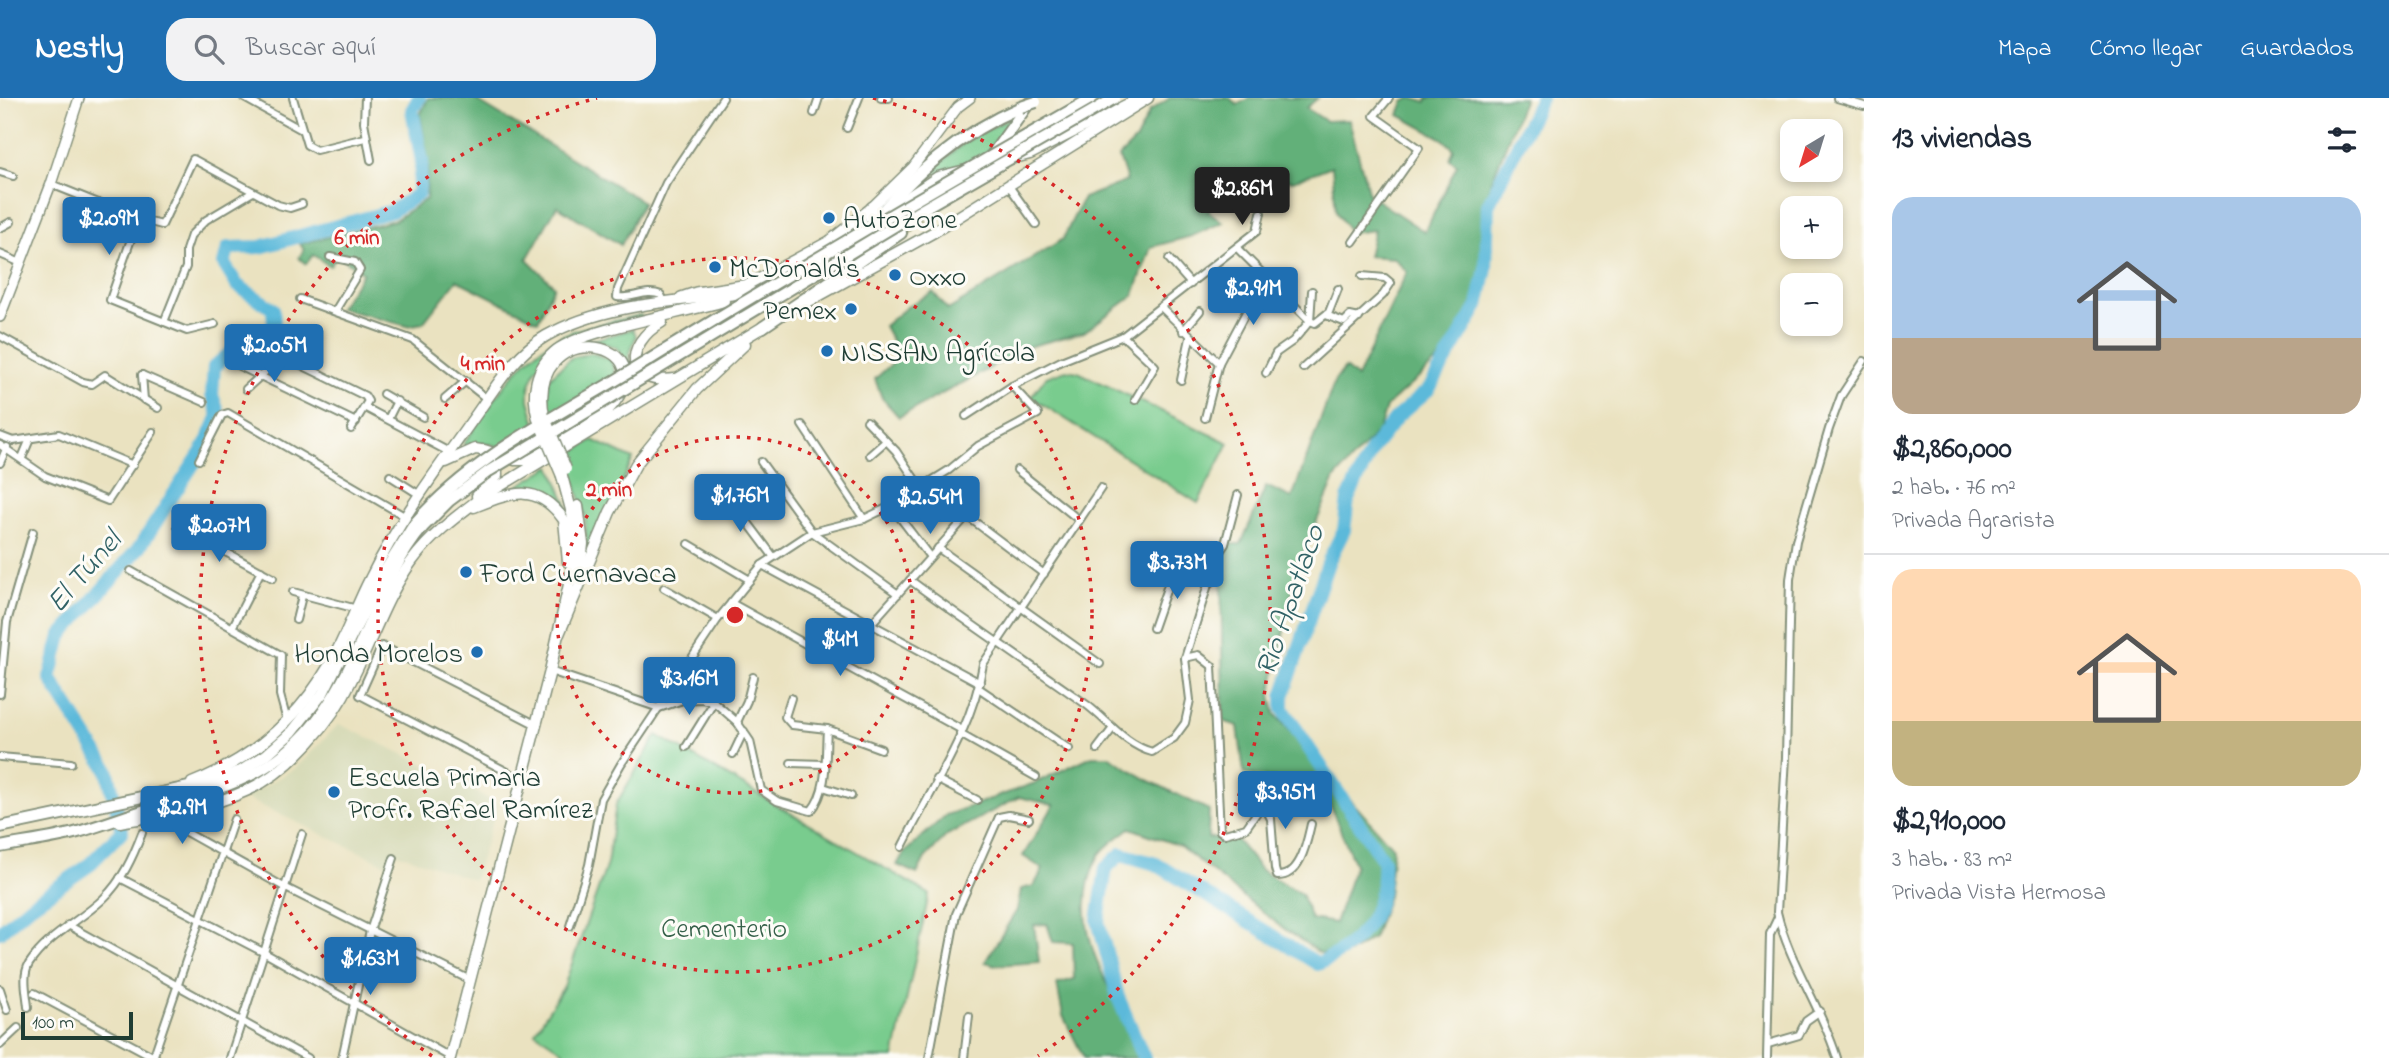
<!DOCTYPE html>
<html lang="es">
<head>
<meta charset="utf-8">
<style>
	:root { --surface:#fff; --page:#f2f2f3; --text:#1f2937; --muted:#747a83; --line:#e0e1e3; --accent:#1f6fb2 }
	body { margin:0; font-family:"Indie Flower",sans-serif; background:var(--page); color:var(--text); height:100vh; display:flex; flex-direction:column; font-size:26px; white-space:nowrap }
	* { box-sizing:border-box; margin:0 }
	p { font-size:23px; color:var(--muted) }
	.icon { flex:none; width:38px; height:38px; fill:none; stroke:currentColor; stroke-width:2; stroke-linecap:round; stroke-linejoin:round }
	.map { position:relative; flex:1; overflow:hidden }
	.sheet { display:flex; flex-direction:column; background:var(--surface); width:525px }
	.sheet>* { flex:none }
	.needle { width:46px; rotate:218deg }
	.fabs { position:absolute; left:1780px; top:21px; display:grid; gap:14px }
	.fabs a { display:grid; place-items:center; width:63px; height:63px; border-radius:14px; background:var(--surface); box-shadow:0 4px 10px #0003; font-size:35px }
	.scale { position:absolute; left:21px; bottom:18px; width:112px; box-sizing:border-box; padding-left:7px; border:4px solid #1f3d34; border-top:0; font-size:19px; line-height:24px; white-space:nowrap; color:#1f3d34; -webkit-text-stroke:5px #fdfcf7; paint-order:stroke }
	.price { position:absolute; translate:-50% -60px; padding:0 16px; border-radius:7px; background:var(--accent); color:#fff; font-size:23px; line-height:46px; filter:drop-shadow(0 2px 4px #0008) }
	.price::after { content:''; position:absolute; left:50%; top:42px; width:21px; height:16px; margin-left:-10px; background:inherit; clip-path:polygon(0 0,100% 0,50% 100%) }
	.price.current { background:#222; color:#fff }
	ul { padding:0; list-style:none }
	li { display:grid; align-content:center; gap:14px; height:371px; padding:0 28px }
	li+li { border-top:2px solid var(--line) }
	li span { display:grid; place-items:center; height:217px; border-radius:21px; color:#555 }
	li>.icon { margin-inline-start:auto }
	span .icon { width:126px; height:126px; fill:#fffc; stroke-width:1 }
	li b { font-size:30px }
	h2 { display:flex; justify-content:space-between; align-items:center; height:84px; padding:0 28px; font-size:30px }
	header { display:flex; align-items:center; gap:42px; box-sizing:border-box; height:98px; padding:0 35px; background:var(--accent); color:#fff }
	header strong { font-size:33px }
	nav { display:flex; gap:38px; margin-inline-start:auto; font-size:24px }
	.search { width:490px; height:63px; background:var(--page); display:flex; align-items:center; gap:18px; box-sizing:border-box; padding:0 24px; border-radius:21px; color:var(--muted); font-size:26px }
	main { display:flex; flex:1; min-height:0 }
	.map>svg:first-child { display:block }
</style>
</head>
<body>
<header>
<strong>Nestly</strong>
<div class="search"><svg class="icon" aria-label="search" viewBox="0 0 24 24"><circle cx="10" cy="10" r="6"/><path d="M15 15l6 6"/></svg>Buscar aquí</div>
<nav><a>Mapa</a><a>Cómo llegar</a><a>Guardados</a></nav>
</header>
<main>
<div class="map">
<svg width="1864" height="960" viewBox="0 0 1864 960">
	<rect width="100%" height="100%" fill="#fdfcf7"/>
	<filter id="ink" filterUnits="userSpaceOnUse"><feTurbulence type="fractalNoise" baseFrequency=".0143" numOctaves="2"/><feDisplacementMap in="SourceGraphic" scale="14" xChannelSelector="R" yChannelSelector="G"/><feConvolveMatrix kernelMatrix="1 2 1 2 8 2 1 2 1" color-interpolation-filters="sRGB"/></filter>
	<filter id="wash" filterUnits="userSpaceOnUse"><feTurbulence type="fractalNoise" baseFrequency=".00686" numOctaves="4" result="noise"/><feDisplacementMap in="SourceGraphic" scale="28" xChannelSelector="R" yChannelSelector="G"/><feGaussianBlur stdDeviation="1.57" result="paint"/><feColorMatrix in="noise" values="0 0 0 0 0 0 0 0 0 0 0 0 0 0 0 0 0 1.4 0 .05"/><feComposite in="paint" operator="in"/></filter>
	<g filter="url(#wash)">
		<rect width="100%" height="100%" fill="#eae2c0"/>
		<path fill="#d8dbb9" d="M339,626L420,664L498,706L474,782L394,754L390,768L245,700L297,669Z"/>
		<g fill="#79cc8e" stroke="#4c8461" stroke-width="2">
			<path d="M1017,16L982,61L944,72L910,91L966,43Z"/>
			<path d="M641,217L642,221L596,232L536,271L529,290V302L542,348L523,357L490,346L463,347C491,306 521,254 568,235C591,226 617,223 641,217Z"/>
			<path d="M633,231L636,238L629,258L632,272L616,249L593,242Z"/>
			<path d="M591,255L610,261C631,300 585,320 559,337L547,307L549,280L571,260Z"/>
			<path d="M1066,272L1078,274L1229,345L1198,405L1031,299L1046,279Z"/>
			<path d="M593,342L633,361L587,455L585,417L567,358Z"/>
			<path d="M551,368L566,404L570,424C557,401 539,390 513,391Z"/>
			<path d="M657,637L929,796L894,960H560L563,953L535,934L564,888L607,766L616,706Z"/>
		</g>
		<g fill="#62b079" stroke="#407656" stroke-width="2">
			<path d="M428,0H472L643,104L621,147L557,108L527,161L554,188L538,223L457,182L423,225L407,228L339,210L363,175L338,157L330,168L313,157L306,166L299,160L304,152L300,146L395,122L426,101L428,63L420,17Z"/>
			<path d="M1170,0H1230L1237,7L1249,0H1318L1306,10L1326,23L1349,22L1369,97L1425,134L1457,67L1450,61L1454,51L1443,41L1399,17L1404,4L1411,0L1426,4L1428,0H1524L1488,93L1483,182L1453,249L1386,309L1379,332L1335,380L1297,470L1271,597L1275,616L1393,750L1388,798L1373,840L1348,856L1320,855L1280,828L1180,748L1130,730C1120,738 1104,748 1098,759C1061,831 1116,899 1149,960H1084L1063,918L1057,886L1074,881L1073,845L1053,844L1047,826L1034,827L1039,864L996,867L985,864L1017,812L1021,791L1034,788L1043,771L1023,758L1054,707L1019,699L947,737L925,760L917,776L897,767L904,755L946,717L1035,685L1092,658H1108L1146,681L1209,712L1208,740L1234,739L1261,772L1301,796L1311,821L1335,825L1355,767L1330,707L1306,686L1244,676L1238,628L1223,623L1221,466L1228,446H1241L1266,388L1292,400L1335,282L1345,270L1357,280L1407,174L1394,160L1368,158L1374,132L1351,135L1336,114L1332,68L1293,83L1252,77L1228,88L1208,113L1223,124L1192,138L1151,149L1134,197L1084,234L1031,248L899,319L882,300L875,281L900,258L884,228L908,208L933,194L948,212L1063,141L1083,100L1127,83L1119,59L1136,42L1150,13Z"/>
		</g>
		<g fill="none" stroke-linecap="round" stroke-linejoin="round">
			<g stroke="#5cb9da" stroke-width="14">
				<path d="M0,834L30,808L88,768L122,733L107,671L50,580L61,538L139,450L207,345L219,317L212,297L214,269L236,250L263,238L274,227L273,211L237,187L224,166L228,150L260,149L392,113L418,96L422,63L412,12L419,0"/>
				<path d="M1144,960L1118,899L1098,823L1106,770L1121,756L1156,766L1318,866C1364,844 1386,814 1383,762L1283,611V598L1329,462L1344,432L1348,401L1372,351L1397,319L1429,291L1478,208L1486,171L1488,107L1541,0"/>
			</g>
		</g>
	</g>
	<g filter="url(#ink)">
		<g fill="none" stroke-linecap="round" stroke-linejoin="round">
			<path stroke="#c1c1a4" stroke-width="10" stroke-dasharray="10 5" stroke-linecap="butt" d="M901,135L928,112"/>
			<g stroke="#84907a" stroke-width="10">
				<g id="street">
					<path d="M244,0L300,31"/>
					<path d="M293,0L307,47L316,52L365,40"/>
					<path d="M365,0L364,24L371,62"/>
					<path d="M881,0H889"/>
					<path d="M1837,0L1864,8"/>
					<path d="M814,15L819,0"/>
					<path d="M847,30L859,0"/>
					<path d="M0,74L13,78"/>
					<path d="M51,86L138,121L162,127L193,61L278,107L290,110L302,106"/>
					<path d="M1009,88L1036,126"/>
					<path d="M138,121L110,202L187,233L215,226"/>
					<path d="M0,130L11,124"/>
					<path d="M1353,144L1419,50L1374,18L1389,0"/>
					<path d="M1237,150L1310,223L1315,225L1329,214L1338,191"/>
					<path d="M0,156L21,165"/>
					<path d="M330,159L355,164L360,172L335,213"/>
					<path d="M1169,161L1191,186"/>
					<path d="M300,201L413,242L487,301"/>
					<path d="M665,205L661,197C646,191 633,201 617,199L618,191L666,85L723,0"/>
					<path d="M1162,210L1219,265"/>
					<path d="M1326,217L1344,224L1350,218L1359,220"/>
					<path d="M1310,223L1312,193"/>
					<path d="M164,224L186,169V152L191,137L206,122L253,94"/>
					<path d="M1183,233L1200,213"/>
					<path d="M0,238L83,284L92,286L105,277L158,310"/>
					<path d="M1123,238L1155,268L1135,302"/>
					<path d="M235,266L356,324"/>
					<path d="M1303,270L1383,197L1391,185L1385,180L1362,178"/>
					<path d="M1266,275L1276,255L1293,243L1310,223"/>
					<path d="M142,277L204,304"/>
					<path d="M142,277L144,302"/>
					<path d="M1181,282L1190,240"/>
					<path d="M246,291L283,258L365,298L368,303L351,331"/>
					<path d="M383,296L423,319"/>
					<path d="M445,301L466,283"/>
					<path d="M366,310L449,354"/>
					<path d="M966,318L1012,288L1061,263L1123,238L1257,133L1261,115"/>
					<path d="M1205,320L1219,265L1264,180"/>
					<path d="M388,321L397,303"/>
					<path d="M867,323L896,353L920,389"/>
					<path d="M802,327L864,421"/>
					<path d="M0,338L13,343L59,336L133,367"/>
					<path d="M0,347L45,378L108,403L153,334"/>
					<path d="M870,357L886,343"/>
					<path d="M22,360L30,341"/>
					<path d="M199,362L222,317L228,315L406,419"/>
					<path d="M761,364L812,434L898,496"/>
					<path d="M0,365L7,349"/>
					<path d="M1017,372L1079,422"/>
					<path d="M390,378L420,397"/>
					<path d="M728,398L773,458"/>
					<path d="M891,408L930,459"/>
					<path d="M178,428L273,480"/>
					<path d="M689,446L750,482"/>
					<path d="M938,450L1100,566"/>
					<path d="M762,467L980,585"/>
					<path d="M131,473L281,557L280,597L287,623"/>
					<path d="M910,482C968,525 1028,565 1087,607C1108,623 1126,647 1152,654L1174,640L1185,625L1190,602L1185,560L1217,458L1225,446L1238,397"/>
					<path d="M664,490L718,521"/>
					<path d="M293,494L357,511"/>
					<path d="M731,505L962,632"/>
					<path d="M296,522L302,498"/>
					<path d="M233,528L261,473"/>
					<path d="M1153,530L1175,467L1178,465L1211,484"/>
					<path d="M1185,560L1198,557L1212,568L1220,733L1225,736L1246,730L1260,710L1265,709L1271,721L1275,771L1277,778C1301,779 1307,743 1311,726"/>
					<path d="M838,563L967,418L1044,476"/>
					<path d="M550,573L659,610L683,602L701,601L714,604L737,624L750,643L761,692L777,703L811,713C829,692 825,657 827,631"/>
					<path d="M980,591L1069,651"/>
					<path d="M0,596L7,524L33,434"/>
					<path d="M791,600L785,619L792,627L827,631L881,651"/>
					<path d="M737,624L747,603L753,579"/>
					<path d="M960,636L1036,679"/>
					<path d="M686,649L714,604"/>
					<path d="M1097,651L1113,630"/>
					<path d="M733,656L744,633"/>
					<path d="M0,659L71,665"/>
					<path d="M791,665L824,666"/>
					<path d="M521,681L360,597L382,548L535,626"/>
					<path d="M936,681L977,702"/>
					<path d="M823,689L851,698"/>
					<path d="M157,718L284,789L468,881"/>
					<path d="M902,749C931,691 973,631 983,566L1101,390"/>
					<path d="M120,780L263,854L450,959"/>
					<path d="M68,827L308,960"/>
					<path d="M570,828L589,767L601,701L621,666L718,521L762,467L812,434L864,421L891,408L949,372L978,348L1038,316L1012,288"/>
					<path d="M0,891L7,912"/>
					<path d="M34,895L156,960"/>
					<path d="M28,909C27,896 22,878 29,866C47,838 80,823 103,801C122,783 133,759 142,735"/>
					<path d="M1768,946L1799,937L1806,923L1820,913"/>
					<path d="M0,947L18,930"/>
					<path d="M153,960L234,721"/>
					<path d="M230,960L302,736"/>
					<path d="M342,960L370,833L394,760"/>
					<path d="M929,960L956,816L999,719L1009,717L1029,721"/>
					<path d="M964,960L969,918"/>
					<path d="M1767,960L1770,836L1778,819"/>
					<path d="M1837,960C1822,910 1789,865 1777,814L1786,659L1790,481L1796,443L1829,331L1841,298L1864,263"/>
				</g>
			</g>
			<g stroke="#84907a" stroke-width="12">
				<g id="secondary">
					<path d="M681,199L696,194L749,186L829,143L872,109L913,69L958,9L970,0"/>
					<path d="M0,219L51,86L79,0"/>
				</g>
			</g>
			<g stroke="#84907a" stroke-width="13">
				<g id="primary">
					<path d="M885,115L938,79L1030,56L1134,3"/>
					<path d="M869,128L872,109"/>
					<path d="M826,164L852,143"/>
					<path d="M776,188L810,174"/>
					<path d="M804,206L934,134L1148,0"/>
					<path d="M662,224C623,247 625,288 675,281"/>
					<path d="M538,321C531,296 535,269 557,252C585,231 684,215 724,203"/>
					<path d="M484,352L515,362H530C554,348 597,326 614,305C665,239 525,218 544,318"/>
					<path d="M446,364L475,351C490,352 498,362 497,378L477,398"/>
					<path d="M578,408L583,446L579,484"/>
					<path d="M474,409C510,395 537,383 564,422L568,464"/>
					<path d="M559,536L610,414L636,366L697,291L745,246"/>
					<path d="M192,685C257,659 305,616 337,553C349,530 358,504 370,481C398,424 436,373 473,321C494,292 514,256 546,238C606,204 684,203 752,194"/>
					<path d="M120,724C162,717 209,710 248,692C291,672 332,623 352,581C372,543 386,498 412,463C431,437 457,418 482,399L763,229"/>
					<path d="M450,960L550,573L573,468L574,423L562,378"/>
				</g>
			</g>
			<g stroke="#84907a" stroke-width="14">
				<g id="highway">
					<path d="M992,57L1029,5"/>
					<path d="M869,128C913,77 958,36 1021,9"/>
					<path d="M763,229L901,135"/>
					<path d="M0,729L208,685L241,673L266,657L292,634L323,595L383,476L415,425"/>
					<path d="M0,749C26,744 53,741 78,734C102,727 126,718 149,711C229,688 283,678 331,602C367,546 380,480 423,429"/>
				</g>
			</g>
			<use href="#street" stroke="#fff" stroke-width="6"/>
			<use href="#secondary" stroke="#fff" stroke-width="9"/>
			<use href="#primary" stroke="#fff" stroke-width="10"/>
			<use href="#highway" stroke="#fff" stroke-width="10"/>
			<g stroke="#84907a" stroke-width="13" stroke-linecap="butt">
				<g id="primary-bridge">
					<path d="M544,318L566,371"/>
					<path d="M538,321L562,378"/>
				</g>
			</g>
			<g stroke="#84907a" stroke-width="14" stroke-linecap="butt">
				<g id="highway-bridge">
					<path d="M1021,9L1036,4"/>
					<path d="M415,425C472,359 557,318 631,273C783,179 937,89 1092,0"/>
					<path d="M423,429L449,403L489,373L921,112L1115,0"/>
				</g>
			</g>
			<use href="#primary-bridge" stroke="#fff" stroke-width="10"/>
			<use href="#highway-bridge" stroke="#fff" stroke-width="10"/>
		</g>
	</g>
	<g fill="none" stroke="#d62828" stroke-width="3.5" stroke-dasharray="3.5 7">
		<circle cx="735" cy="517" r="178"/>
		<circle cx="735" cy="517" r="357"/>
		<path d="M432 958A535 535 0 0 1 597 0M873 0A535 535 0 0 1 1038 958"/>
	</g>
	<g fill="#1f6fb2" stroke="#fdfcf7" stroke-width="2.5">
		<circle cx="829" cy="120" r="7"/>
		<circle cx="715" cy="169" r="7"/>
		<circle cx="895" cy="177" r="7"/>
		<circle cx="851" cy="211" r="7"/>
		<circle cx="827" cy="253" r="7"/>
		<circle cx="466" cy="474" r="7"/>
		<circle cx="477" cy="554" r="7"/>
		<circle cx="334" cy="694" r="7"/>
	</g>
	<g text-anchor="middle" stroke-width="6" stroke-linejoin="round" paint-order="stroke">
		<g font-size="28" fill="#1f3d34" stroke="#fdfcf7" text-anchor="start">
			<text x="843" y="130">AutoZone</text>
			<text x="729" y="179">McDonald's</text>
			<text x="909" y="187">Oxxo</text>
			<text x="837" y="221" text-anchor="end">Pemex</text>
			<text x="841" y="263">NISSAN Agrícola</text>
			<text x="480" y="484">Ford Cuernavaca</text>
			<text x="463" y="564" text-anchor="end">Honda Morelos</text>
			<text x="348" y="688">Escuela Primaria<tspan x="348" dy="32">Profr. Rafael Ramírez</tspan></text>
		</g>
		<g font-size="28" fill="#36614a" stroke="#fdfcf7">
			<text x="724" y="839">Cementerio</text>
		</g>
		<g font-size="30" font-style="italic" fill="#316266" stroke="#fdfcf7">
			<text transform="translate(83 473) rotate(-49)" y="10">El Túnel</text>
			<text transform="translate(1289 502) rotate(-71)" y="10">Rio Apatlaco</text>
		</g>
	</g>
	<circle cx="735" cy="517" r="10" fill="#d62828" stroke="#fdfcf7" stroke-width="3.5"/>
	<g font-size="21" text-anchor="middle" font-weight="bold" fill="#d62828" stroke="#fdfcf7" stroke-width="6" stroke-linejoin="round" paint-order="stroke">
		<text x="357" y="146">6 min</text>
		<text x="483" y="272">4 min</text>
		<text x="609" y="398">2 min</text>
	</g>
</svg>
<div class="fabs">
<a><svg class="needle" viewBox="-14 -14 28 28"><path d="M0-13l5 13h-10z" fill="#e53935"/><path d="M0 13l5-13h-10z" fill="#747a83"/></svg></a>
<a>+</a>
<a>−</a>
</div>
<div class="scale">100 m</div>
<b class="price current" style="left:1242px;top:129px">$2.86M</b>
<b class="price" style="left:109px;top:159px">$2.09M</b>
<b class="price" style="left:1253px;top:229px">$2.91M</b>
<b class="price" style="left:274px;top:286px">$2.05M</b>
<b class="price" style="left:740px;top:436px">$1.76M</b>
<b class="price" style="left:930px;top:438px">$2.54M</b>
<b class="price" style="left:219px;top:466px">$2.07M</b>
<b class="price" style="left:1177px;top:503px">$3.73M</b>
<b class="price" style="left:840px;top:580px">$4M</b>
<b class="price" style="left:689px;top:619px">$3.16M</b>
<b class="price" style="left:1285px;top:733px">$3.95M</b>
<b class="price" style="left:182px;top:748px">$2.9M</b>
<b class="price" style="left:370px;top:899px">$1.63M</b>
</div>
<section class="sheet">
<h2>13 viviendas<svg class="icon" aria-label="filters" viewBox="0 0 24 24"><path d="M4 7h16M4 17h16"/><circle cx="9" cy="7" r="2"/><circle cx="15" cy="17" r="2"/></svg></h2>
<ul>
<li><span style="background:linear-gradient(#a9c7e8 65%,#b9a48a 0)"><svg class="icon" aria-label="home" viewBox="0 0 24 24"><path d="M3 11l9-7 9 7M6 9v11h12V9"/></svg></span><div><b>$2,860,000</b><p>2 hab. · 76 m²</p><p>Privada Agrarista</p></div></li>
<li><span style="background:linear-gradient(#ffd9b3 70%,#c2b280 0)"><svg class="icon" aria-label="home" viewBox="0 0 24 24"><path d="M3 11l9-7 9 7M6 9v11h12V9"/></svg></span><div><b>$2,910,000</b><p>3 hab. · 83 m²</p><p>Privada Vista Hermosa</p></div></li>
</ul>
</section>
</main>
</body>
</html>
